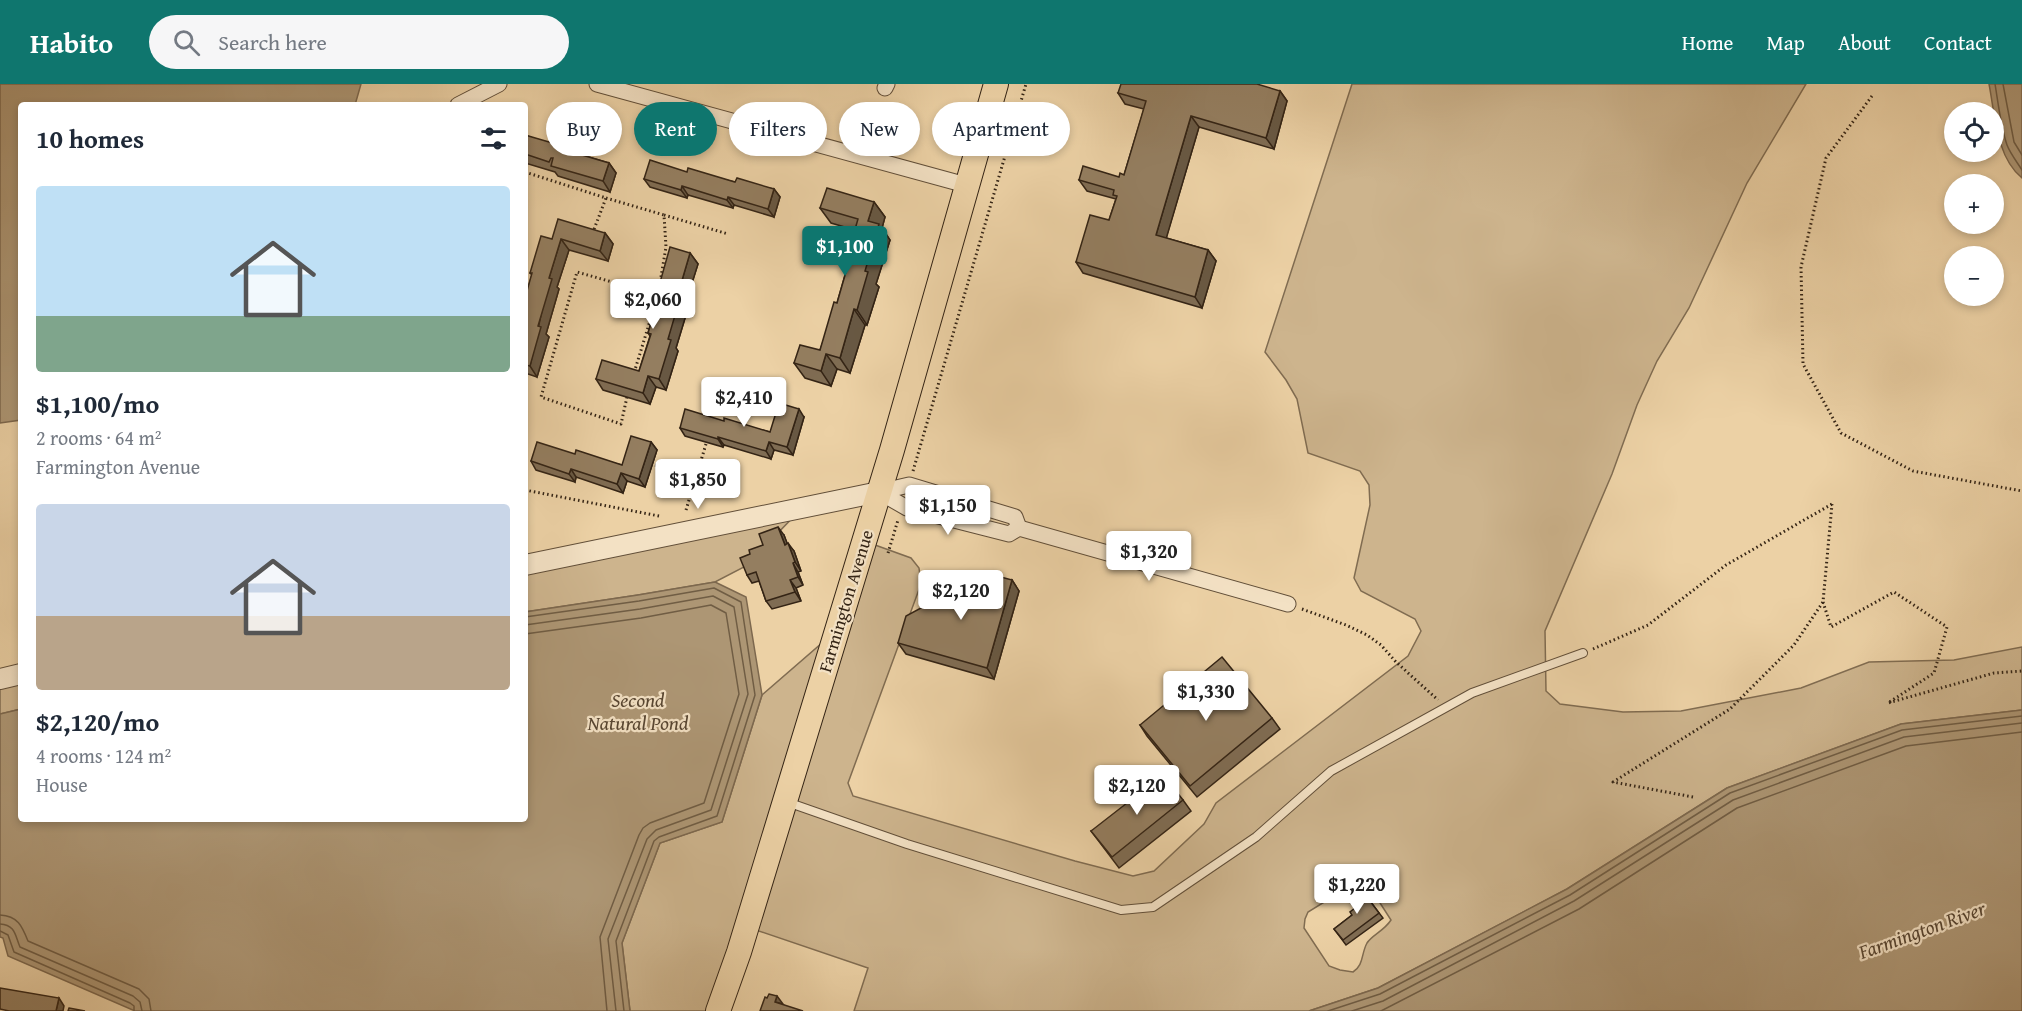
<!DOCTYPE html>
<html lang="en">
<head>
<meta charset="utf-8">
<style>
	:root { --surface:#fff; --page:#f6f6f7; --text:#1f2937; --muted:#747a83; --accent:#0f766e }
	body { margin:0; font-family:"Gentium Book Plus",serif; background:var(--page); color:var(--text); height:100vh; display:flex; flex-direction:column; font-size:22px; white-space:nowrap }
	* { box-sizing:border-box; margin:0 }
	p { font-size:20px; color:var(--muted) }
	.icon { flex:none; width:33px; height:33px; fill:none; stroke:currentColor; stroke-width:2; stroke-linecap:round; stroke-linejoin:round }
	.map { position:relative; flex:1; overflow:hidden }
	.drawer { position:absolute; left:18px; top:18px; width:510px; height:720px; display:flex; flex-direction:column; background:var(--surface); border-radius:6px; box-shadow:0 3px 9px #0003 }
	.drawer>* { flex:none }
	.hud { position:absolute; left:546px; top:18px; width:570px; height:54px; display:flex; gap:12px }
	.fabs { position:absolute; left:1944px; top:18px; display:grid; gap:12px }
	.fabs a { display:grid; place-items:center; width:60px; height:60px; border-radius:50%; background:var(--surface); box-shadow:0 3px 9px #0003; font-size:30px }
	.price { position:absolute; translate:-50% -51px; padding:0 14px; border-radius:6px; background:#fff; color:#222; font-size:20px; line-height:39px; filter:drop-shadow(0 2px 3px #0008) }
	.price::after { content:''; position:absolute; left:50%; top:36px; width:18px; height:14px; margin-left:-9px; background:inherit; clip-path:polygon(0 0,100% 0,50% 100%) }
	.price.current { background:var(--accent); color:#fff }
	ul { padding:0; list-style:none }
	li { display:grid; align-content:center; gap:12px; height:318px; padding:0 18px }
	li span { display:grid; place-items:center; height:186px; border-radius:6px; color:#555 }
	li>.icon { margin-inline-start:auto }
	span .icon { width:108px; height:108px; fill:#fffc; stroke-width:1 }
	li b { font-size:26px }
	h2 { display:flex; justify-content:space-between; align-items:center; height:72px; padding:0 18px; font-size:26px }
	.pill { padding:0 21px; border-radius:27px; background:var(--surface); box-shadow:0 3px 9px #0003; font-size:21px; line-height:54px }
	.pill.current { background:var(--accent); color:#fff }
	header { display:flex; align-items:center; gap:36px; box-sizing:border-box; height:84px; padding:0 30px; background:var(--accent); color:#fff }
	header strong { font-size:28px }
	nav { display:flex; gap:33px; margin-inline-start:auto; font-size:21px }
	.search { width:420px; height:54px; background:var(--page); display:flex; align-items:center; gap:15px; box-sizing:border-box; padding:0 21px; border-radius:33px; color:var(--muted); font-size:22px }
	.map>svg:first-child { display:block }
</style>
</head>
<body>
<header>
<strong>Habito</strong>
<div class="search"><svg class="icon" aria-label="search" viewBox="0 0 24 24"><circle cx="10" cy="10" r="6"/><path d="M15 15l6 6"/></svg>Search here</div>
<nav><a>Home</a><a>Map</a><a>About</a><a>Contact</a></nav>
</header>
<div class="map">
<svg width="2022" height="927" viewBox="0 0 2022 927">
	<rect width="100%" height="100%" fill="#ecd1a5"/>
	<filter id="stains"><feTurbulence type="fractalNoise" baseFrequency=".00333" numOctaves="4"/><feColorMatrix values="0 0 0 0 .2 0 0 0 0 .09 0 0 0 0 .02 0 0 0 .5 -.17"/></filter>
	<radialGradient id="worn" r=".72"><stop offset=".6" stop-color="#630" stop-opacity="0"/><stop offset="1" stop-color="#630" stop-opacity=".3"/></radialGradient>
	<g fill="#cdb48d" stroke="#806c51" stroke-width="1.5" fill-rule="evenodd">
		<path d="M1352,0H1806L1747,99L1689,224L1657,277L1637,321L1612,390L1545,547L1546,607L1560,620L1623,628L1681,627L1801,604L1869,578L1954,576L2022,563V626L1901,640L1727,704L1567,805L1378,904L1309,927H854L868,884L747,843L718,927H630L622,859L660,759L722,738L762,611L838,545L864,457L911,474L919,484L921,500L848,699L853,712L1075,777L1133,792L1154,787L1204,740L1216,719L1408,572L1421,547L1415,535L1361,507L1354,494L1370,421L1369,401L1360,387L1308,369L1297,315L1286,296L1265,268ZM1366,806L1373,808L1391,836C1384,847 1372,851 1367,859C1361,870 1364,881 1353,888L1340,886L1329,882L1304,844L1305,835L1308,828L1342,807Z"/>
		<path d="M803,423L746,482L715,498L638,511L525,528V481Z"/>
		<path d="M21,590V625L0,630V595Z"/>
	</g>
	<g fill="#ad9674" stroke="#7d684e" stroke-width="1.5">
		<path d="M0,0H361L355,21H21V336L0,339Z"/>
		<path d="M1989,0H2022V94C1996,73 1995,30 1989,0Z"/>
		<path d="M715,498L746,513L762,611L722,738L660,759L622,859L630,927H135L8,872L3,854L0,853V630L21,625V735H525V528L638,511Z"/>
		<path d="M2022,626V927H1309L1378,904L1567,805L1727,704L1901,640Z"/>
	</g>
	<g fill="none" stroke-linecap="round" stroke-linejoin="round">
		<g stroke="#705d44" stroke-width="1.5">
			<path d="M1995,0C1998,18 2001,44 2007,61C2010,69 2017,78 2022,86"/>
			<path d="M2003,0L2014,58L2022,71"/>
			<path d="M525,533L639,517L714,504L741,518L755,611L717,732L659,753L654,757L616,857L624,927"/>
			<path d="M525,541L640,525L713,512L734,523L748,610L711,726L656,746L647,755L608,855L616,927"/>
			<path d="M525,550L641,534L711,521L726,529L739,610L704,719L650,739L643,744L639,751L600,853L607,927"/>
			<path d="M0,831C18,832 22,842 28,857L139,905L149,915L151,927"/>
			<path d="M0,840C16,841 15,852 20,863L133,912L140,918L142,927"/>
			<path d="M0,847L8,851L14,868L130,919L134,922V927"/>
			<path d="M1328,927L1380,910L1570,811L1730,709L1902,646L2022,632"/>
			<path d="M1352,927L1383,917L1574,817L1733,716L1904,653L2022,639"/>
			<path d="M1381,927L1579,825L1737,724L1906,662L2022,648"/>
		</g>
		<g stroke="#624f39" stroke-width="10">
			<path id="service" d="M787,718L907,760L1121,826L1153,823L1256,753L1331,687L1472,609L1583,569"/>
		</g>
		<g stroke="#624f39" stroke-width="17">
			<g id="minor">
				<path d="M597,0L966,101"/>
				<path d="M885,4L887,0"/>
				<path d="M458,21L499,0"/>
				<path d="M879,408L907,424L1009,450L1019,444L1288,520"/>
				<path d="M879,408L909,401L1015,433L1019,444"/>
			</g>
		</g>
		<g stroke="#624f39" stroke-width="22">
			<g id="tertiary">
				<path d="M525,481L879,408"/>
				<path d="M0,595L21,590"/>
			</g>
		</g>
		<g stroke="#342415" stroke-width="26">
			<path id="primary" d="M718,927L739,868L892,366L996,0"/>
		</g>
		<g stroke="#342415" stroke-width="3" stroke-dasharray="1.5 3" stroke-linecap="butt">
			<path d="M1872,12L1826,74L1801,183L1803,280L1841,349L1913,387L2022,407"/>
			<path d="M525,88L606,114L593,148"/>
			<path d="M606,114L664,131L666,163L658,211L634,289"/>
			<path d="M664,131L728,150"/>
			<path d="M627,313L621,340L541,313L577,188L658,211"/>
			<path d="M655,381L697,392"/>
			<path d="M913,387L1026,0"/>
			<path d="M525,406L659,432"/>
			<path d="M686,426L706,360"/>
			<path d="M888,469L898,436"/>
			<path d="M1823,518L1831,543L1894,508L1947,543L1934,589L1888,619L1994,589L2022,587"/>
			<path d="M1302,525L1346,541L1367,551L1381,561L1396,578L1438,616"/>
			<path d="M1593,565L1648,541L1726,481L1832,420"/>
			<path d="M1693,713L1613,698L1730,625L1794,561L1823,518L1832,420"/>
		</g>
		<use href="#service" stroke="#f3e1c4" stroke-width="8"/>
		<use href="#minor" stroke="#f3e1c4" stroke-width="15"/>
		<use href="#tertiary" stroke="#f3e1c4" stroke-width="20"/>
		<use href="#primary" stroke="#ecd1a5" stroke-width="24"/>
	</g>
	<g fill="#7f6c53" stroke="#342415" stroke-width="1.5">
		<path d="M1280,7L1287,17L1274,65L1199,43L1166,154L1208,166L1216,177L1202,224L1083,189L1076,178L1109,136L1116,115L1087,107L1079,96L1119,93L1124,91L1144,25L1125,20L1118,9Z"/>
		<path d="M525,51L558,64L609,79L616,89L610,108L558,92L555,88L525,79Z"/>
		<path d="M687,88L735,98L774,105L780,113L774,133L734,121L733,124L688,111L687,114L650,103L644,95Z"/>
		<path d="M874,118L885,133L882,144L890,156L876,200L879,203L867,241H865L850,289L837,285L831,302L805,294L794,279L820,266L837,219L847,184L845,180L855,146L831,139L820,124Z"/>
		<path d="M605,149L613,160L608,177L569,166L557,203L559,205L546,250L549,253L537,293L525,289V214L532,191L530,189L552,155Z"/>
		<path d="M690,169L698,180L686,218L689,221L676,264L678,267L666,306L656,303L650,320L603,306L596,295L639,287L650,252L648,249L661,205L659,202Z"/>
		<path d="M804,333L793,371L774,366L771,375L724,361L723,363L685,352L680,344L724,337L770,348Z"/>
		<path d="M651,358L657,366L645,403L627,397L623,409L576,393L575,398L536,386L531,377L575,370L622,381Z"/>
		<path d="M784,451L787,460L794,467L801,487L798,488L803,501L796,504L801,517L772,525L766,517L759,497L752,499L747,491L750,470L763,461Z"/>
		<path d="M1012,496L1019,507L994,595L906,570L898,559Z"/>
		<path d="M1272,634L1280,645L1197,713L1147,652L1140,641Z"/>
		<path d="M1183,716L1191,727L1119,784L1091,747Z"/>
		<path d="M1361,805L1383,834L1346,861L1334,845L1352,831Z"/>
	</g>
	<g fill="#685843" stroke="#342415" stroke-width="1.5">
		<path d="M1280,7L1287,17L1274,65L1266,54Z"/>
		<path d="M1191,32L1199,43L1164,162L1156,151Z"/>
		<path d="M609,79L616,89L610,108L603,97Z"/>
		<path d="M682,102L688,111L687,114L681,106Z"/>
		<path d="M774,105L780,113L774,133L768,125Z"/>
		<path d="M728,113L734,121L733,124L727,116Z"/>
		<path d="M874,118L885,133L882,144L890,156L876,200L879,203L867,241L857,226L865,187L868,137Z"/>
		<path d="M605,149L613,160L608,177L600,167Z"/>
		<path d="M561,155L569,166L557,203L559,205L546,250L549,253L537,293L530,282L549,194Z"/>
		<path d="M1208,166L1216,177L1202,224L1195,213Z"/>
		<path d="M690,169L698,180L686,218L689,221L676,264L678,267L666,306L659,295L678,210Z"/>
		<path d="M854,225L865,241L850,289L840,274Z"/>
		<path d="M826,270L837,285L831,302L821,287Z"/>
		<path d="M648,292L656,303L650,320L643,309Z"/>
		<path d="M799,325L804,333L793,371L787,363Z"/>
		<path d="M718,353L724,361L723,363L718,355Z"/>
		<path d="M651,358L657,366L645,403L639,395Z"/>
		<path d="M769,358L774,366L771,375L766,367Z"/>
		<path d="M571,385L576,393L575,398L569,390Z"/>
		<path d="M621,389L627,397L623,409L617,400Z"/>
		<path d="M778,443L784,451L791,469L785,461Z"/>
		<path d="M788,459L794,467L801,487L795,478Z"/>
		<path d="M793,479L798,488L803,501L798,493Z"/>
		<path d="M790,496L796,504L801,517L795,508Z"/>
		<path d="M1012,496L1019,507L994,595L987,584Z"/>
		<path d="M777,912L783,920L775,918Z"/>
		<path d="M59,914L64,922L63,927H56Z"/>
	</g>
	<g fill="#947e60" stroke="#342415" stroke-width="1.5">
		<path d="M1121,0H1257L1280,7L1266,54L1191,32L1156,151L1208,166L1195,213L1076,178L1090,131L1109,136L1117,112L1113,111L1114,106L1079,96L1083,82L1119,93L1120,89L1124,91L1146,17L1118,9Z"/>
		<path d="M525,51L556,60L555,63L609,79L603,97L551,82L553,74H551L549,78L525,70Z"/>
		<path d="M650,76L687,88L688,84L735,98L737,94L774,105L768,125L728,113L727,116L682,102L681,106L644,95Z"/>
		<path d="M827,104L874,118L868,137L879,140L865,187L868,188L857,226L854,225L840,274L826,270L821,287L794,279L800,261L820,266L834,218L837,219L848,181L845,180L858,135L820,124Z"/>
		<path d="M558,135L605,149L600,167L561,155L549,194L552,195L538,242L541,243L530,282L525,281V214L532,189H530L541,152L552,155Z"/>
		<path d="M670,163L690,169L678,210L681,211L668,255L671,256L659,295L648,292L643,309L596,295L602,276L639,287L651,250L648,249L662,203L659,202Z"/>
		<path d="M779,319L799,325L787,363L769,358L766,367L718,353V355L680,344L685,325L724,337V334L770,348Z"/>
		<path d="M631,352L651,358L639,395L621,389L617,400L571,385L569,390L531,377L537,358L575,370L576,366L622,381Z"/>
		<path d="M778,443L785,461L788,459L795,478L793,479L798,493L790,496L795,508L766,517L756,488L747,491L740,474L750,470L749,466L763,461L759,450Z"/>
		<path d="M986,489L1012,496L987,584L898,559L906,532Z"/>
		<path d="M1222,573L1272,634L1190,702L1140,641Z"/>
		<path d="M1163,691L1183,716L1112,773L1091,747Z"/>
		<path d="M1361,805L1379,829L1343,856L1334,845L1352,831L1350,828L1355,824L1347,815Z"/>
		<path d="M0,904L59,914L56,927H9L0,925Z"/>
		<path d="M769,910L777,912L775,918L803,927H760L765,913L767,914Z"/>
		<path d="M69,924L85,927H68Z"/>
	</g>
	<g text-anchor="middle" stroke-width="4.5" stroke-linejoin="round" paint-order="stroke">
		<g font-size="18" fill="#342415" stroke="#f3e1c4">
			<text transform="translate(846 517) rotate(-73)" y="6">Farmington Avenue</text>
		</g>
		<g font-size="20" font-style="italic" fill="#584632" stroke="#f3e1c4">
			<text x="638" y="623">Second<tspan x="638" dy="23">Natural Pond</tspan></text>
			<text transform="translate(1922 846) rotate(-20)" y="7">Farmington River</text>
		</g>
	</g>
	<rect width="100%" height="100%" filter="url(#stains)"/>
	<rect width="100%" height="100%" fill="url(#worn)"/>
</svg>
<div class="fabs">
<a><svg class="icon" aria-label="locate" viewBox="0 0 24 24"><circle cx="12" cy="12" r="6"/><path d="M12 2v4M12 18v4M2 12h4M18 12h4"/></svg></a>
<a>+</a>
<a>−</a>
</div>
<b class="price current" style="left:845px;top:193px">$1,100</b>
<b class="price" style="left:653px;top:246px">$2,060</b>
<b class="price" style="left:744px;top:344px">$2,410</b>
<b class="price" style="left:698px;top:426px">$1,850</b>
<b class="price" style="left:948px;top:452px">$1,150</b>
<b class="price" style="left:1149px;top:498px">$1,320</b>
<b class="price" style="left:961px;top:537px">$2,120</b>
<b class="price" style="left:1206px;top:638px">$1,330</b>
<b class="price" style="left:1137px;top:732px">$2,120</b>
<b class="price" style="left:1357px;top:831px">$1,220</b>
<div class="hud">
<a class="pill">Buy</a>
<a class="pill current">Rent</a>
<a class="pill">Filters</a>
<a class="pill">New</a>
<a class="pill">Apartment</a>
</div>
<section class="drawer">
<h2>10 homes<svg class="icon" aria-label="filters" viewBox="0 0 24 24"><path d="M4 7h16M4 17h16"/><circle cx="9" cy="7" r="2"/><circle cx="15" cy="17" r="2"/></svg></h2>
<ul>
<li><span style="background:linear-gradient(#bfe0f5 70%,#7fa58c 0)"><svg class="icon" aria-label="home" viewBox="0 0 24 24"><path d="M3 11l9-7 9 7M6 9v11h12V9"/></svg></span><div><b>$1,100/mo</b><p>2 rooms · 64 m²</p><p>Farmington Avenue</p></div></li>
<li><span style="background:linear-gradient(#c9d6e8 60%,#b9a48a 0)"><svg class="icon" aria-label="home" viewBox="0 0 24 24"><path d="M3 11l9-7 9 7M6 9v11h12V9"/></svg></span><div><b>$2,120/mo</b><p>4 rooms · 124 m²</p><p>House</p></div></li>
</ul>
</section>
</div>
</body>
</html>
